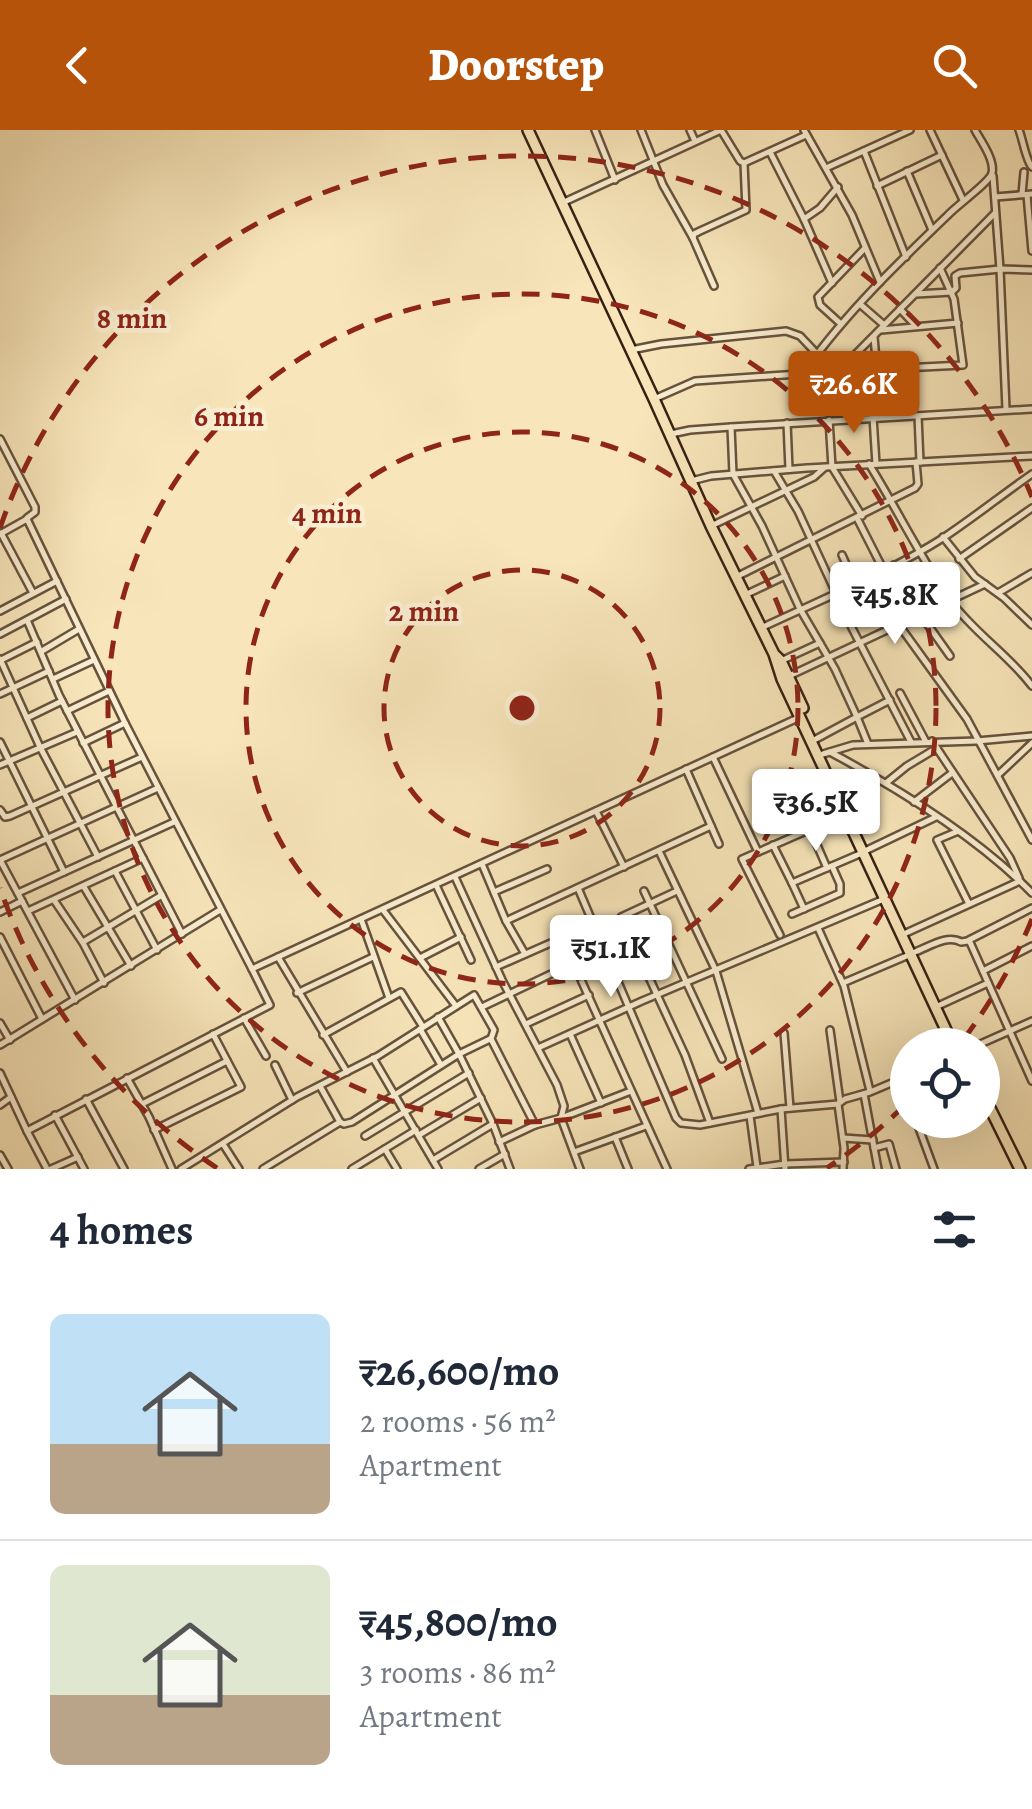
<!DOCTYPE html>
<html lang="en">
<head>
<meta charset="utf-8">
<style>
	:root { --surface:#fff; --page:#f2f2f3; --text:#1f2937; --muted:#747a83; --line:#e0e1e3; --accent:#b45309 }
	body { margin:0; font-family:Alegreya,serif; background:var(--page); color:var(--text); height:100vh; display:flex; flex-direction:column; font-size:38px; white-space:nowrap }
	* { box-sizing:border-box; margin:0 }
	p { font-size:32px; color:var(--muted) }
	.icon { flex:none; width:55px; height:55px; fill:none; stroke:currentColor; stroke-width:2; stroke-linecap:round; stroke-linejoin:round }
	.map { position:relative; height:1039px; overflow:hidden }
	.side { display:flex; flex-direction:column; background:var(--surface); flex:1 }
	.side>* { flex:none }
	.buttons { position:absolute; left:890px; top:898px; display:grid; gap:20px }
	.buttons a { display:grid; place-items:center; width:110px; height:110px; border-radius:50%; background:var(--surface); box-shadow:0 10px 40px #0002; font-size:50px }
	.price { position:absolute; translate:-50% -85px; padding:0 22px; border-radius:10px; background:#fff; color:#222; font-size:32px; line-height:65px; filter:drop-shadow(0 2px 5px #0008) }
	.price::after { content:''; position:absolute; left:50%; top:60px; width:30px; height:22px; margin-left:-15px; background:inherit; clip-path:polygon(0 0,100% 0,50% 100%) }
	.price.active { background:var(--accent); color:#fff }
	ul { padding:0; list-style:none }
	li { display:flex; align-items:center; gap:30px; height:250px; padding:0 50px }
	li+li { border-top:2px solid var(--line) }
	li span { display:grid; place-items:center; flex:none; width:280px; height:200px; border-radius:15px; color:#555 }
	li>.icon { margin-inline-start:auto }
	span .icon { width:120px; height:120px; fill:#fffc; stroke-width:1 }
	li b { font-size:42px }
	h2 { display:flex; justify-content:space-between; align-items:center; height:120px; padding:0 50px; font-size:42px }
	header { display:flex; justify-content:space-between; align-items:center; height:130px; padding:0 50px; background:var(--accent); color:#fff; font-size:45px; font-weight:800 }
	.map>svg:first-child { display:block }
</style>
</head>
<body>
<header><svg class="icon" aria-label="back" viewBox="0 0 24 24"><path d="M15 5l-7 7 7 7"/></svg>Doorstep<svg class="icon" aria-label="search" viewBox="0 0 24 24"><circle cx="10" cy="10" r="6"/><path d="M15 15l6 6"/></svg></header>
<div class="map">
<svg width="1032" height="1039" viewBox="0 0 1032 1039">
	<rect width="100%" height="100%" fill="#f8e6ba"/>
	<filter id="stains"><feTurbulence type="fractalNoise" baseFrequency=".002" numOctaves="4"/><feColorMatrix values="0 0 0 0 .2 0 0 0 0 .09 0 0 0 0 .02 0 0 0 .5 -.17"/></filter>
	<radialGradient id="worn" r=".72"><stop offset=".6" stop-color="#630" stop-opacity="0"/><stop offset="1" stop-color="#630" stop-opacity=".3"/></radialGradient>
	<g fill="none" stroke-linecap="round" stroke-linejoin="round">
		<g stroke="#67523d" stroke-width="10">
			<g id="minor">
				<path d="M595,0L615,50"/>
				<path d="M641,0L663,55L693,108"/>
				<path d="M690,0L695,11"/>
				<path d="M804,0L852,85L880,152"/>
				<path d="M930,0L963,70"/>
				<path d="M1019,0C1023,10 1026,31 1032,37"/>
				<path d="M864,21L906,127"/>
				<path d="M770,22L804,89L832,153"/>
				<path d="M826,38L910,0"/>
				<path d="M907,41L932,100"/>
				<path d="M993,46L1000,139L1006,279"/>
				<path d="M877,56L942,25"/>
				<path d="M1022,64L1024,42"/>
				<path d="M1027,65L1032,121"/>
				<path d="M995,67L1032,64"/>
				<path d="M562,73L721,0L740,31L744,33L806,5"/>
				<path d="M804,89L820,78L838,57"/>
				<path d="M714,156L693,108L694,104L700,101L746,80L744,33"/>
				<path d="M916,164L952,162L956,158L955,146L960,143L1000,139L1032,140"/>
				<path d="M861,175L884,195"/>
				<path d="M900,179L915,195"/>
				<path d="M841,194L820,175L818,167L865,118"/>
				<path d="M881,200L958,193"/>
				<path d="M874,207L881,286"/>
				<path d="M631,220L661,214L786,201L800,206L817,224"/>
				<path d="M839,241L995,83"/>
				<path d="M802,243L963,235L954,169L940,138"/>
				<path d="M654,269L695,251L799,244L807,238C847,182 898,133 948,85C956,76 990,52 992,43C995,30 981,11 975,0"/>
				<path d="M918,286L920,332"/>
				<path d="M873,287L876,334"/>
				<path d="M829,290L832,337L862,386"/>
				<path d="M787,293L789,339"/>
				<path d="M731,297L733,344L762,396L800,479L835,539L857,587L890,570"/>
				<path d="M671,304L690,300L731,297L1032,279"/>
				<path d="M0,309L35,377V382L27,388"/>
				<path d="M869,334C897,379 920,427 950,470C974,503 1008,524 1032,556"/>
				<path d="M774,341L798,381L852,498L911,612"/>
				<path d="M691,351L711,346L807,338L1032,326"/>
				<path d="M858,390L884,441"/>
				<path d="M711,396L814,347L824,338"/>
				<path d="M1,403L33,463"/>
				<path d="M0,404L27,389L125,593L252,839L800,587"/>
				<path d="M943,407L975,447L1004,468L1032,495"/>
				<path d="M842,425L855,454"/>
				<path d="M959,429L1032,378"/>
				<path d="M894,435L921,485L950,526"/>
				<path d="M736,447L915,358L918,354L916,332"/>
				<path d="M866,449L894,497"/>
				<path d="M998,463L1032,443"/>
				<path d="M747,464L785,446"/>
				<path d="M0,481L57,451"/>
				<path d="M27,490L59,565L182,804"/>
				<path d="M899,495L967,589L1032,710"/>
				<path d="M761,498C822,469 886,444 943,408C973,388 1002,365 1032,344"/>
				<path d="M0,504L66,469"/>
				<path d="M42,521L79,499"/>
				<path d="M0,529L40,617L98,727"/>
				<path d="M1,530L37,512"/>
				<path d="M783,530L820,513"/>
				<path d="M789,546L985,454"/>
				<path d="M53,549L94,530"/>
				<path d="M900,563L926,612"/>
				<path d="M0,564L49,541"/>
				<path d="M67,581L109,561"/>
				<path d="M27,588L62,571"/>
				<path d="M816,609L857,587L868,614"/>
				<path d="M932,611L1010,728L1019,748"/>
				<path d="M0,612L64,742"/>
				<path d="M83,613L125,593"/>
				<path d="M830,622C897,658 978,708 1032,763"/>
				<path d="M823,624L853,615L977,611L1032,606"/>
				<path d="M713,627L758,722"/>
				<path d="M0,635L77,602"/>
				<path d="M686,639L719,714"/>
				<path d="M998,645L1032,613"/>
				<path d="M886,653L907,636L937,618"/>
				<path d="M914,672L952,643"/>
				<path d="M0,680L5,687L10,686L142,627"/>
				<path d="M596,681L624,737"/>
				<path d="M810,699L827,738"/>
				<path d="M956,702L937,710L969,774"/>
				<path d="M773,715L792,753L862,723"/>
				<path d="M867,720L936,687"/>
				<path d="M659,721L716,841L758,983"/>
				<path d="M482,734L506,791L525,824"/>
				<path d="M115,741L157,820"/>
				<path d="M455,747L503,852L557,955L564,976L561,988L631,961"/>
				<path d="M792,753L804,779"/>
				<path d="M436,755L471,830"/>
				<path d="M84,757L131,836"/>
				<path d="M578,758L676,988L681,993L700,995L781,979L838,974L845,969L870,962L908,946"/>
				<path d="M644,761L722,929"/>
				<path d="M677,761L621,787L685,925L710,993"/>
				<path d="M494,762L547,739"/>
				<path d="M18,763L174,692"/>
				<path d="M54,770L83,813L104,853"/>
				<path d="M1032,778L969,810L1032,951"/>
				<path d="M383,780L456,876"/>
				<path d="M28,781L143,728"/>
				<path d="M0,782L22,771"/>
				<path d="M792,784L840,763V754L832,736"/>
				<path d="M361,789L389,868"/>
				<path d="M506,791L711,696"/>
				<path d="M818,798L844,856L870,961"/>
				<path d="M906,803L1020,751"/>
				<path d="M780,805L742,729L845,684"/>
				<path d="M0,807L42,889"/>
				<path d="M83,812L162,765"/>
				<path d="M915,822C929,817 947,804 961,812L968,811"/>
				<path d="M278,827L347,942"/>
				<path d="M420,828L461,807"/>
				<path d="M496,837L562,808L667,1039"/>
				<path d="M983,841L1032,816"/>
				<path d="M843,853L909,825"/>
				<path d="M297,863L373,827"/>
				<path d="M75,870L0,730L158,658"/>
				<path d="M940,875L988,853"/>
				<path d="M482,877L574,833"/>
				<path d="M438,887L459,924L490,909"/>
				<path d="M244,888L266,926"/>
				<path d="M0,893L10,910"/>
				<path d="M526,894L589,865"/>
				<path d="M420,899L441,935"/>
				<path d="M830,900L840,972"/>
				<path d="M784,903L790,978"/>
				<path d="M570,904L601,973"/>
				<path d="M323,905L401,862L423,897"/>
				<path d="M0,915L220,780"/>
				<path d="M978,915L1032,891"/>
				<path d="M538,918L642,871L884,769"/>
				<path d="M373,928L438,1039"/>
				<path d="M275,935L292,970"/>
				<path d="M0,943L27,1001L270,875L252,839"/>
				<path d="M127,948L149,987L172,1039"/>
				<path d="M898,950L908,972"/>
				<path d="M864,964L878,1039"/>
				<path d="M86,969L124,1039"/>
				<path d="M142,974L227,931"/>
				<path d="M838,974L844,1018L843,1039"/>
				<path d="M0,975L11,967"/>
				<path d="M781,979L785,1039"/>
				<path d="M55,985L84,1039"/>
				<path d="M750,986L757,1037"/>
				<path d="M916,990L934,1039"/>
				<path d="M340,992L344,994L352,992L459,924L493,994L510,1039"/>
				<path d="M154,1000L241,957L213,904"/>
				<path d="M27,1001L47,1039"/>
				<path d="M419,1005L481,968"/>
				<path d="M365,1006L469,943"/>
				<path d="M615,1007L628,1039"/>
				<path d="M843,1008L873,1010"/>
				<path d="M499,1012L535,995L561,988L580,1039"/>
				<path d="M223,1014L239,1039"/>
				<path d="M874,1018L889,1014L896,1039"/>
				<path d="M385,1019L397,1039"/>
				<path d="M574,1022L646,996"/>
				<path d="M0,1025L8,1039"/>
				<path d="M433,1030L493,994"/>
				<path d="M51,1039L78,1027"/>
				<path d="M181,1039L297,967L378,926L474,865L494,900L491,909L535,995"/>
				<path d="M263,1039L340,992L320,956"/>
				<path d="M352,1039L416,1000"/>
				<path d="M479,1039L505,1024"/>
				<path d="M749,1039L785,1034L844,1032"/>
			</g>
		</g>
		<g stroke="#372013" stroke-width="14">
			<g id="primary">
				<path d="M528,0L654,269L711,396L774,524L782,549L953,915"/>
				<path d="M776,526L781,531L803,578"/>
				<path d="M982,962L1020,1039"/>
			</g>
		</g>
		<use href="#minor" stroke="#faefd2" stroke-width="5"/>
		<use href="#primary" stroke="#f8e6ba" stroke-width="9"/>
	</g>
	<g fill="none" stroke="#8f2418" stroke-width="5" stroke-dasharray="18 12">
		<circle cx="522" cy="578" r="138"/>
		<circle cx="522" cy="578" r="276"/>
		<circle cx="522" cy="578" r="414"/>
		<path d="M1032 789A552 552 0 0 1 960 914M905 975A552 552 0 0 1 827 1038M217 1038A552 552 0 0 1 0 758M0 398A552 552 0 0 1 1032 367"/>
	</g>
	<circle cx="522" cy="578" r="15" fill="#8f2418" stroke="#faefd2" stroke-width="5"/>
	<g font-size="30" text-anchor="middle" font-weight="bold" fill="#8f2418" stroke="#faefd2" stroke-width="9" stroke-linejoin="round" paint-order="stroke">
		<text x="132" y="198">8 min</text>
		<text x="229" y="296">6 min</text>
		<text x="327" y="393">4 min</text>
		<text x="424" y="491">2 min</text>
	</g>
	<rect width="100%" height="100%" filter="url(#stains)"/>
	<rect width="100%" height="100%" fill="url(#worn)"/>
</svg>
<div class="buttons">
<a><svg class="icon" aria-label="locate" viewBox="0 0 24 24"><circle cx="12" cy="12" r="6"/><path d="M12 2v4M12 18v4M2 12h4M18 12h4"/></svg></a>
</div>
<b class="price active" style="left:854px;top:306px">₹26.6K</b>
<b class="price" style="left:895px;top:517px">₹45.8K</b>
<b class="price" style="left:816px;top:724px">₹36.5K</b>
<b class="price" style="left:611px;top:870px">₹51.1K</b>
</div>
<section class="side">
<h2>4 homes<svg class="icon" aria-label="filters" viewBox="0 0 24 24"><path d="M4 7h16M4 17h16"/><circle cx="9" cy="7" r="2"/><circle cx="15" cy="17" r="2"/></svg></h2>
<ul>
<li><span style="background:linear-gradient(#bfe0f5 65%,#b9a48a 0)"><svg class="icon" aria-label="home" viewBox="0 0 24 24"><path d="M3 11l9-7 9 7M6 9v11h12V9"/></svg></span><div><b>₹26,600/mo</b><p>2 rooms · 56 m²</p><p>Apartment</p></div></li>
<li><span style="background:linear-gradient(#dfe7d0 65%,#b9a48a 0)"><svg class="icon" aria-label="home" viewBox="0 0 24 24"><path d="M3 11l9-7 9 7M6 9v11h12V9"/></svg></span><div><b>₹45,800/mo</b><p>3 rooms · 86 m²</p><p>Apartment</p></div></li>
</ul>
</section>
</body>
</html>
